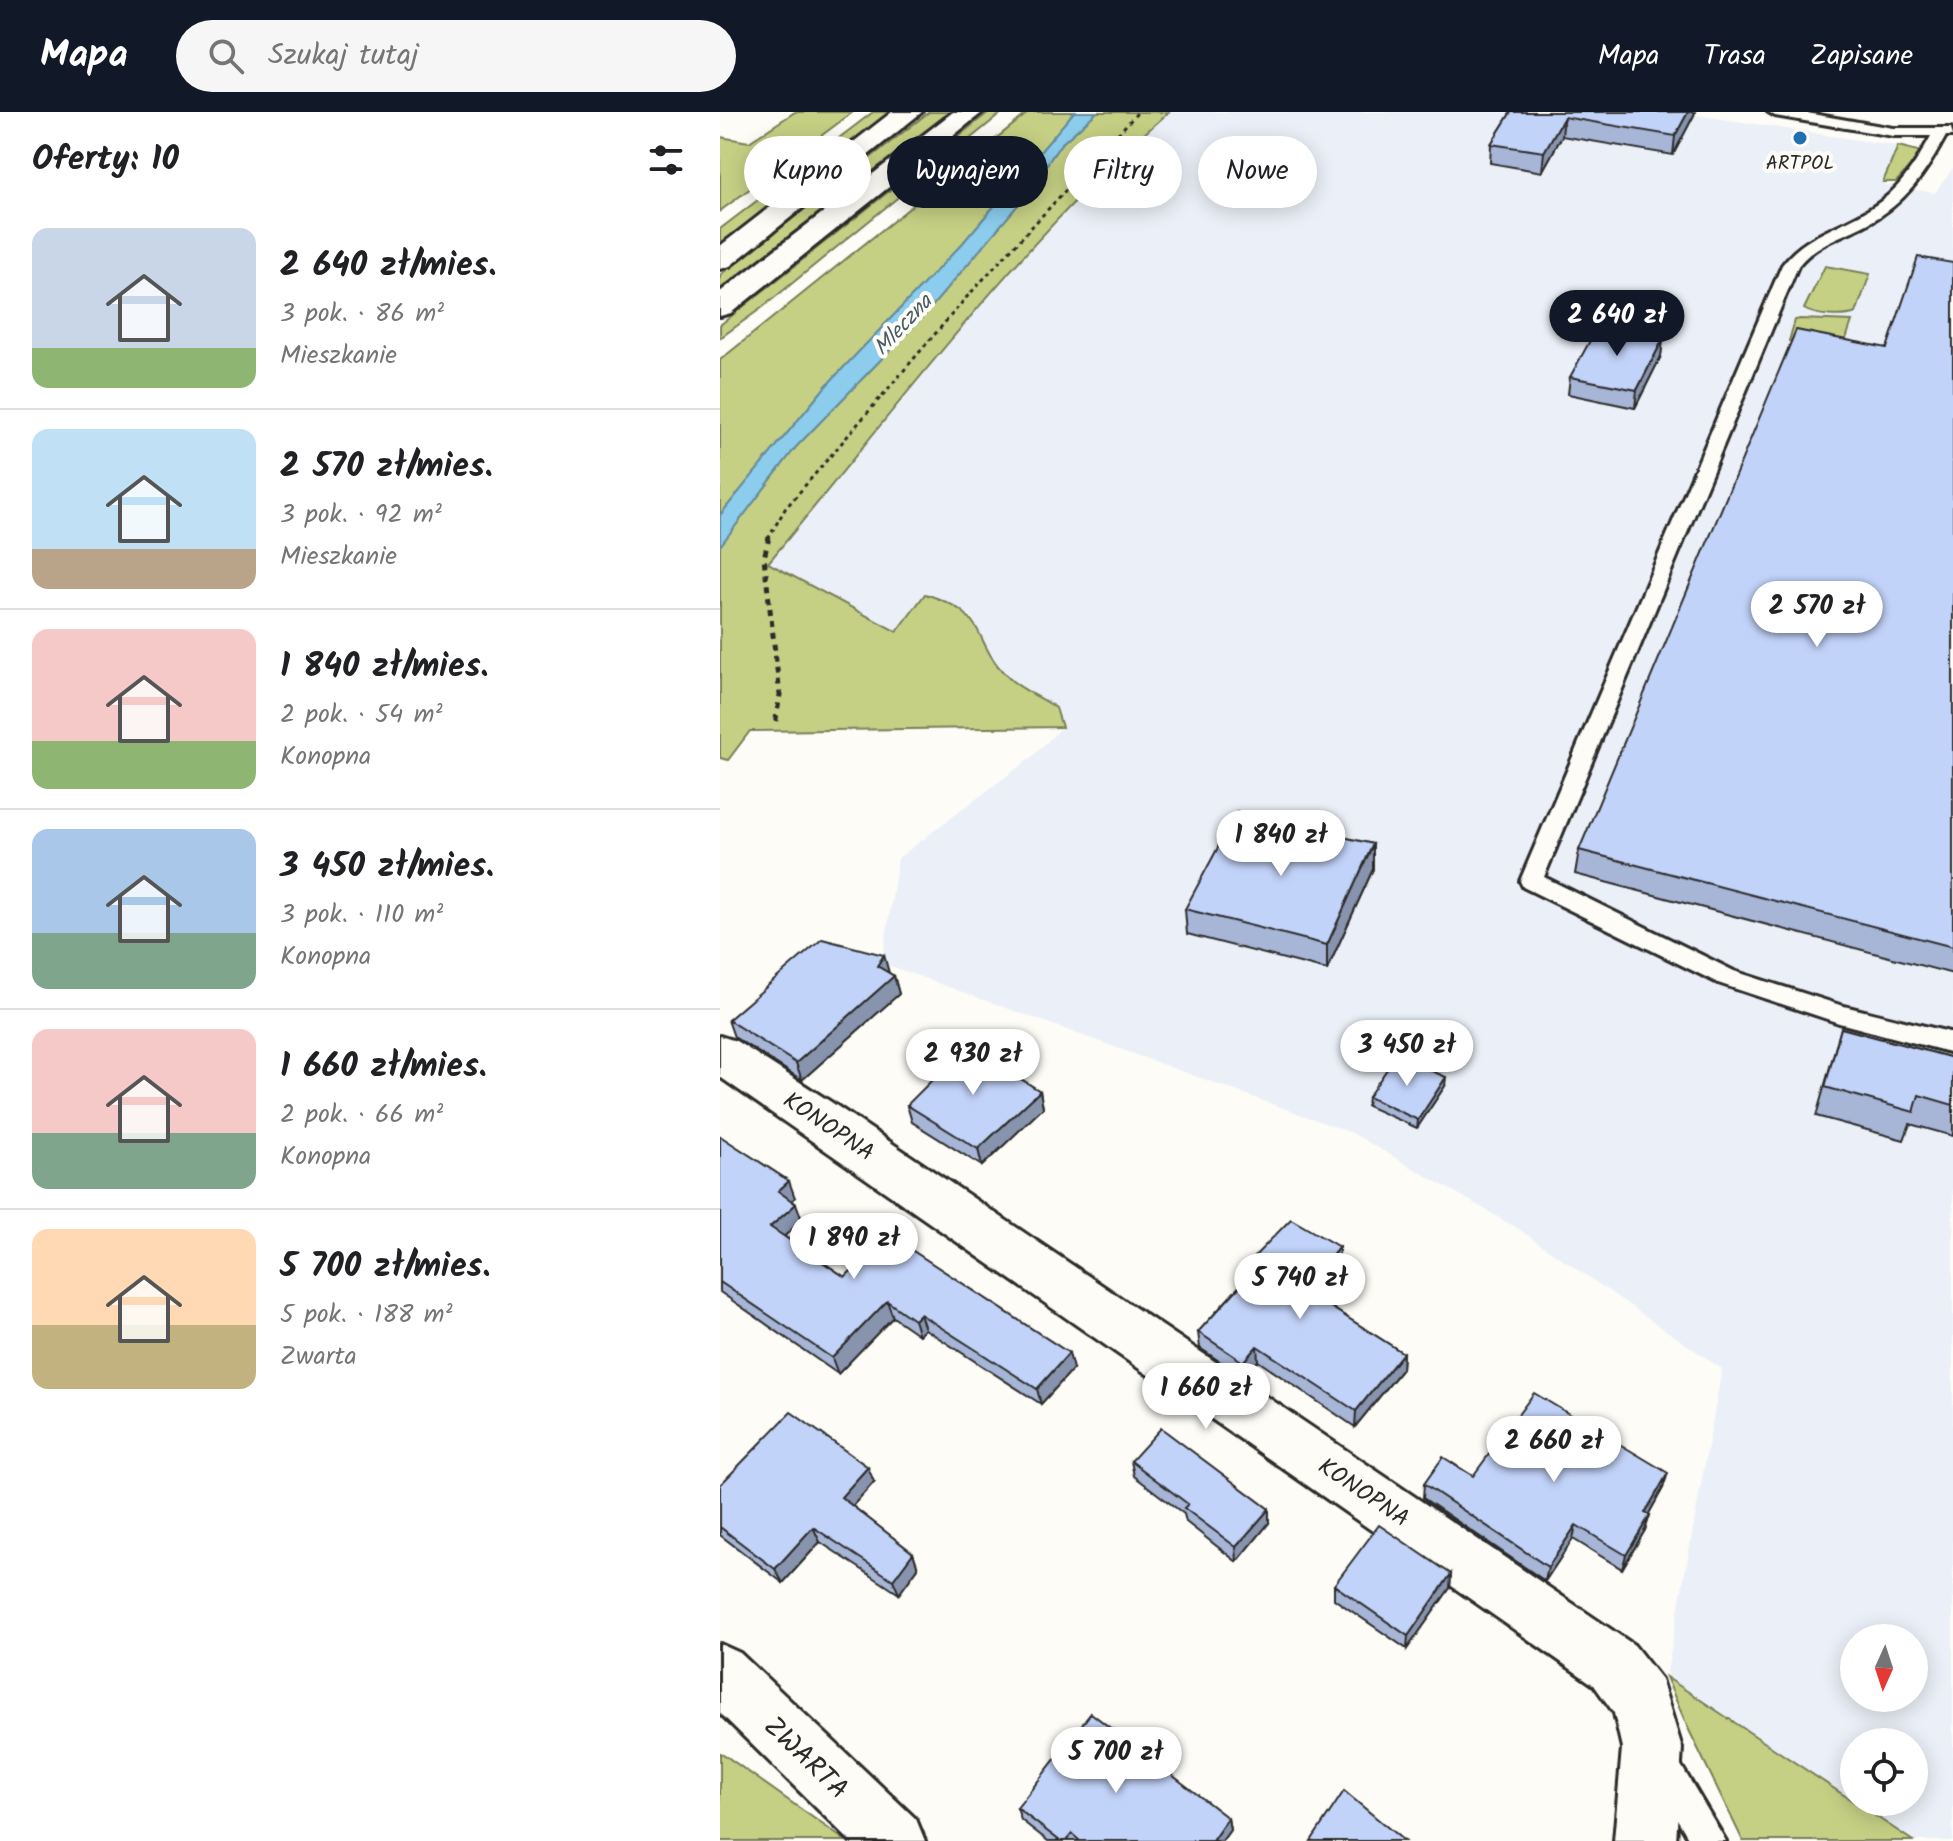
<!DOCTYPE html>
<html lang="pl">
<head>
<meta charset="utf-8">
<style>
	:root { --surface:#fff; --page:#f6f6f6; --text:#202124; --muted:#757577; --line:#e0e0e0; --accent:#111827 }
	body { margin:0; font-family:Kalam,sans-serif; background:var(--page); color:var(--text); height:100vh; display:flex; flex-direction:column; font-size:30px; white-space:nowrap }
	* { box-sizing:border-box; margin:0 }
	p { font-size:26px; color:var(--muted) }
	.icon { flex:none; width:44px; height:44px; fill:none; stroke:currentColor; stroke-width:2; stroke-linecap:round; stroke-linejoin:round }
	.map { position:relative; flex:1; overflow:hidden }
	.details { display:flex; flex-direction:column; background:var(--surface); width:720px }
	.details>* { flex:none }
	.guide { position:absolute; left:24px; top:24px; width:760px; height:72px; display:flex; gap:16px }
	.needle { width:52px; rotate:183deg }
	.buttons { position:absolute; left:1120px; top:1512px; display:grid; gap:16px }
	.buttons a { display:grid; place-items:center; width:88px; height:88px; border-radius:50%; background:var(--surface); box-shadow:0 4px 20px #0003; font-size:40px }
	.price { position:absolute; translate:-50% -68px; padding:0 18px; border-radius:28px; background:#fff; color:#222; font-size:26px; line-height:52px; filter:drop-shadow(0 2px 4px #0008) }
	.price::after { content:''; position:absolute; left:50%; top:48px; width:24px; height:18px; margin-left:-12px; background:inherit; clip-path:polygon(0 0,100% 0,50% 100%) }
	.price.on { background:var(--accent); color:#fff }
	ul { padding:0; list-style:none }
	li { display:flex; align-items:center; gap:24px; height:200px; padding:0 32px }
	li+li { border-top:2px solid var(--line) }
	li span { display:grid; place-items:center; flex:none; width:224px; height:160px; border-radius:16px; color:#555 }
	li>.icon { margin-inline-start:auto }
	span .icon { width:96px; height:96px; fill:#fffc; stroke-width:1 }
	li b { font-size:34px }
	h2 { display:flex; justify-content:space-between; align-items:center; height:96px; padding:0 32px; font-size:34px }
	.chip { padding:0 28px; border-radius:36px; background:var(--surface); box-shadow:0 4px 20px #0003; font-size:28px; line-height:72px }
	.chip.on { background:var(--accent); color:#fff }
	header { display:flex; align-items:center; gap:48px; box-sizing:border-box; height:112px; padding:0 40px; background:var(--accent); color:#fff }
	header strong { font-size:38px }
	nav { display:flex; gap:44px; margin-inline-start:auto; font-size:28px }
	.search { width:560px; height:72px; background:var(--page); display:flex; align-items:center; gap:20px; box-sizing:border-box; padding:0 28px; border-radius:44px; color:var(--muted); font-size:30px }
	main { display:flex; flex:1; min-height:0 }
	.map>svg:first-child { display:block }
</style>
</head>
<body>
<header>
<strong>Mapa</strong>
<div class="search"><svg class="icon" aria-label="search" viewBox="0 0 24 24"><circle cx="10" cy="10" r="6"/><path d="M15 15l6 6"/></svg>Szukaj tutaj</div>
<nav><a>Mapa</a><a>Trasa</a><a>Zapisane</a></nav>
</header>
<main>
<section class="details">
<h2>Oferty: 10<svg class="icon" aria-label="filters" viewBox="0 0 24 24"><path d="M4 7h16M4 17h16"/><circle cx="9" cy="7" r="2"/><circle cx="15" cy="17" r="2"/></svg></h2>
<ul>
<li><span style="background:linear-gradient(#c9d6e8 75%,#8fb573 0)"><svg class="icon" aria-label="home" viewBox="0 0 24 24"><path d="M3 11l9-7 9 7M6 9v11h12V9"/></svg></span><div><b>2 640 zł/mies.</b><p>3 pok. · 86 m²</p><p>Mieszkanie</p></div></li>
<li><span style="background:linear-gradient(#bfe0f5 75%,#b9a48a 0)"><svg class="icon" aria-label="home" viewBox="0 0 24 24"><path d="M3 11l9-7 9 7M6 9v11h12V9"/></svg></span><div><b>2 570 zł/mies.</b><p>3 pok. · 92 m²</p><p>Mieszkanie</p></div></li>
<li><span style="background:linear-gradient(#f6c9c9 70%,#8fb573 0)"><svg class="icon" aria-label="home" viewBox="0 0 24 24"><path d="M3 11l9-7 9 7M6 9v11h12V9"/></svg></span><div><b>1 840 zł/mies.</b><p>2 pok. · 54 m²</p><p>Konopna</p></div></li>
<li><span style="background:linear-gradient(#a9c7e8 65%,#7fa58c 0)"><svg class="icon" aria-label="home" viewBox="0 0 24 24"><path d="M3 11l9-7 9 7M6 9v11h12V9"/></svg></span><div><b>3 450 zł/mies.</b><p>3 pok. · 110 m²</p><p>Konopna</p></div></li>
<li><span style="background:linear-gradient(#f6c9c9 65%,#7fa58c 0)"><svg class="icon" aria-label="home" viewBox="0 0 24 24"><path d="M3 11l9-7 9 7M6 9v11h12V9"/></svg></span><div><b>1 660 zł/mies.</b><p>2 pok. · 66 m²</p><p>Konopna</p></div></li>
<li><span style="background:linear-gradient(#ffd9b3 60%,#c2b280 0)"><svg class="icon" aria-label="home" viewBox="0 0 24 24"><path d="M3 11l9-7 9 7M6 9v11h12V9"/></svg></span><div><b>5 700 zł/mies.</b><p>5 pok. · 188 m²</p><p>Zwarta</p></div></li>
</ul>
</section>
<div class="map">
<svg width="1233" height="1729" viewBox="0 0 1233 1729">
	<rect width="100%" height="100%" fill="#fdfcf7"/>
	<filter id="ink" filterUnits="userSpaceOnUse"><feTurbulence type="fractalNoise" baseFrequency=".0125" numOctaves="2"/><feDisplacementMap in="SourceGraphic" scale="16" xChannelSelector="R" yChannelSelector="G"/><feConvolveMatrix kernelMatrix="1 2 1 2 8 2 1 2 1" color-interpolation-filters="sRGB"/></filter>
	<g filter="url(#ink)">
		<path fill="#ebf0f8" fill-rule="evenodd" d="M449,0H957L1178,34L1163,72L1215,81L1233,56V1729H1193L946,1565L1002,1257L797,1116L632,1021L162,851L178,746L312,645L342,615L337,596L292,569L275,550L251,504L205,482L177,520L48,451L271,181L359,85ZM1134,1526H1194V1586H1134ZM1134,1630H1194V1690H1134Z"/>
		<g fill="#c6d084" stroke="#787e58" stroke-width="2">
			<path d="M75,0H133L0,99V25L29,30Z"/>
			<path d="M153,0H170L0,132V117Z"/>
			<path d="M209,0H230L0,177V163Z"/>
			<path d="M269,0H283L43,195L0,226V213Z"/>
			<path d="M309,0H354L242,132L106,274L0,403V248Z"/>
			<path d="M377,0H449C297,132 176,297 48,451L177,520L205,482C273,503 249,528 289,566C302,579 322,585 336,596L342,615L30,619L8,648L0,646V434L76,335L208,199L303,87L340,33Z"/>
			<path d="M1178,34L1198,39V46L1176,70H1163Z"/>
			<path d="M1105,154L1150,162L1136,201C1123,206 1095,204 1084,197Z"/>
			<path d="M1080,207L1132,209L1124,233L1115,237L1069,229L1075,208Z"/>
			<path d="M946,1565L1193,1729H1023L968,1616Z"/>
			<path d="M0,1641L3,1642L126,1729H0Z"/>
		</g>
		<path fill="#8ccded" stroke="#658c9f" stroke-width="2" d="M354,0H377L340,33L303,87L208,199L76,335L0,434V403L106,274L242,132Z"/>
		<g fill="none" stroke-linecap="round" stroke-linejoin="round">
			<g stroke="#2b2b2b" stroke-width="6">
				<g id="lane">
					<path d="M1048,0H1081L1173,16H1231L1233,24H1226C1206,61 1185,92 1147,112C1122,125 1096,131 1078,154L824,765L1014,859L1120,893L1233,921V941L1119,911L998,871L803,775L800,769L1062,153C1085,122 1120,116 1151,96C1179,79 1195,53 1211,24H1173L1055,4Z"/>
					<path d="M943,1639L955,1643L1006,1729H970L927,1655L931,1643Z"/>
				</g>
			</g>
			<g stroke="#2b2b2b" stroke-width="6">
				<g id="street">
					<path d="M0,924L16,929L111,990L914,1533L941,1567L962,1636L956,1729H894L902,1636L894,1601L874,1573L0,965Z"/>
					<path d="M0,1532L20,1541L196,1707L205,1729H130L0,1601Z"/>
				</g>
			</g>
			<g stroke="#2b2b2b" stroke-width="6">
				<g id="secondary">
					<path d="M172,0H202L10,154L0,157V134Z"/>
					<path d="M233,0H263L11,201L0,204V180Z"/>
				</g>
			</g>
			<path stroke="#2b2b2b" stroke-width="3" stroke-dasharray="4 4" stroke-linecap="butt" d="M48,427L65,397L245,187L418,0"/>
			<path stroke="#2b2b2b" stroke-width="5" stroke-dasharray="6 6" stroke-linecap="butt" d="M49,425L44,446L60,583L55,613"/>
			<use href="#lane" fill="#fdfcf7" fill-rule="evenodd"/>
			<use href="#street" fill="#fdfcf7" fill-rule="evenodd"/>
			<use href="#secondary" fill="#fdfcf7" fill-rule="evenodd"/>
		</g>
		<g fill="#a7b5d6" stroke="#2b2b2b" stroke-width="2">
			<path d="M791,0L974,3L953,43L842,24L822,60L770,51L771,32Z"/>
			<path d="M1233,151V862L855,762L859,738L1167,236Z"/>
			<path d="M943,227L941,244L915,296L848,282L850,265Z"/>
			<path d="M653,732V757L607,858L467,822L465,797Z"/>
			<path d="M169,861L174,864L179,882L82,968L14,925L8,908Z"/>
			<path d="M1121,916L1233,946V1024L1190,1012L1184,1028L1096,1004Z"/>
			<path d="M725,974L697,1016L647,994L648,985Z"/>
			<path d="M320,979L323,996L262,1054L192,1010L187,993Z"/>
			<path d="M0,1024L75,1086L72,1088L76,1092L82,1108L64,1124L125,1165L353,1257L321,1292L205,1217L199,1223L173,1205L118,1262L0,1180Z"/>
			<path d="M619,1151L592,1183L683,1241L682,1257L635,1315L538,1249L524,1266L480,1236L478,1220L525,1168L524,1155Z"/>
			<path d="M411,1349L549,1411L517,1450L466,1410L464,1402L414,1364Z"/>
			<path d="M753,1364L943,1376L928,1403H930L925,1418L902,1457L853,1427L825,1469L703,1386L704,1372Z"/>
			<path d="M154,1370L132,1394L193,1441L198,1456L179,1482L100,1430L63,1471L0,1423V1373Z"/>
			<path d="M731,1462L730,1476L687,1537L614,1487V1473Z"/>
			<path d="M297,1696L508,1706L510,1718L502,1729H328L301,1708Z"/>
		</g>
		<g fill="#8894ae" stroke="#2b2b2b" stroke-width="2">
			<path d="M968,0H975L974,3L953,43L955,24Z"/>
			<path d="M844,5L842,24L822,60L824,40Z"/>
			<path d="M943,227L941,244L915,296L917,278Z"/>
			<path d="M653,732V757L607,858V833Z"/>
			<path d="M164,843L169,861L157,854Z"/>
			<path d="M174,864L179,882L82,968L76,951Z"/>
			<path d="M726,965L725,974L697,1016L698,1008Z"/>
			<path d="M320,979L323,996L262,1054L258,1037Z"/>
			<path d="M69,1069L75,1086L64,1095L58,1079Z"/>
			<path d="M76,1092L82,1108L57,1131L50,1115Z"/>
			<path d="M619,1135V1151L584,1194V1178Z"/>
			<path d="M167,1189L173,1205L118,1262L112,1246Z"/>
			<path d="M200,1202L205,1217L199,1223L194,1208Z"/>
			<path d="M537,1234L538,1249L524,1266L523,1250Z"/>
			<path d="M349,1241L353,1257L321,1292L317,1277Z"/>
			<path d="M683,1241L682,1257L635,1315L636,1299Z"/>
			<path d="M148,1355L154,1370L127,1400L121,1385Z"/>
			<path d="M948,1361L943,1376L921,1416L925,1401Z"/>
			<path d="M549,1397V1411L517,1450L516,1435Z"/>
			<path d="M930,1403L925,1418L902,1457L906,1443Z"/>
			<path d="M856,1413L853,1427L825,1469L828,1455Z"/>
			<path d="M93,1415L100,1430L63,1471L55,1457Z"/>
			<path d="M193,1441L198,1456L179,1482L173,1468Z"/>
			<path d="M731,1462L730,1476L687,1537L688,1524Z"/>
			<path d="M508,1706L510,1718L502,1729H492Z"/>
		</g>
		<g fill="#c2d3f9" stroke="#2b2b2b" stroke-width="2">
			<path d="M791,0H968L955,24L844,5L824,40L771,32Z"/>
			<path d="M1198,145L1233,151V835L859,738L1076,218L1167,236Z"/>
			<path d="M878,214L943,227L917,278L850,265Z"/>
			<path d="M517,700L653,732L607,833L465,797Z"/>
			<path d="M102,827L164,843L157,854L174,864L76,951L8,908Z"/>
			<path d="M1121,916L1233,946V993L1199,983L1194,1000L1105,975Z"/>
			<path d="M247,933L320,979L258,1037L187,993Z"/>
			<path d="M676,944L726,965L698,1008L648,985Z"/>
			<path d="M0,1024L69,1069L58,1079L76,1092L50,1115L125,1165L167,1122L349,1241L317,1277L200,1202L194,1208L167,1189L112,1246L0,1170Z"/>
			<path d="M571,1107L619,1135L584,1178L683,1241L636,1299L537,1234L523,1250L478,1220L533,1160L524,1155Z"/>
			<path d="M814,1281L948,1361L925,1401L930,1403L906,1443L856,1413L828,1455L704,1372L723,1345L753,1364Z"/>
			<path d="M71,1300L148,1355L121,1385L193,1441L173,1468L93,1415L55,1457L0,1415V1373Z"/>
			<path d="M441,1316L549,1397L516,1435L464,1396L468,1392L411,1349Z"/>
			<path d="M659,1413L731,1462L688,1524L614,1473Z"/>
			<path d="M371,1601L508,1706L492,1729H360L352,1722L346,1729H340L297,1696Z"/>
			<path d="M624,1679L684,1729H591Z"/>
		</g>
	</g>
	<circle fill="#1f6fb2" stroke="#fdfcf7" stroke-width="3" cx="1080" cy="26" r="8"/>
	<g text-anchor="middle" stroke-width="8" stroke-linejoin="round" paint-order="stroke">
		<g font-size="20" fill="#2b2b2b" stroke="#fdfcf7">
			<text x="1080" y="57">ARTPOL</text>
		</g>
		<g font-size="22" font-style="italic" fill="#485c65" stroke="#fdfcf7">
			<text transform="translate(182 212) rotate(-47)" y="8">Mleczna</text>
		</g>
		<g font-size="24" fill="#2b2b2b" stroke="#fdfcf7">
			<text transform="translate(109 1014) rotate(34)" y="8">KONOPNA</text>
			<text transform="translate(644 1380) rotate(34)" y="8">KONOPNA</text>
		</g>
		<g font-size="28" fill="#2b2b2b" stroke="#fdfcf7">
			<text transform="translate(87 1645) rotate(44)" y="10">ZWARTA</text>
		</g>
	</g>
</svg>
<div class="buttons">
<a><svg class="needle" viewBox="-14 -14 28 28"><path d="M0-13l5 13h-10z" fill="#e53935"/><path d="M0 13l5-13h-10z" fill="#757577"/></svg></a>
<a><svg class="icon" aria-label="locate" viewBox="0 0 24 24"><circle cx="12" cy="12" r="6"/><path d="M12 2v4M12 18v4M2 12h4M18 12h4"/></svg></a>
</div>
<b class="price on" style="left:897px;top:246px">2 640 zł</b>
<b class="price" style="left:1097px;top:537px">2 570 zł</b>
<b class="price" style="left:561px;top:766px">1 840 zł</b>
<b class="price" style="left:687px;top:976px">3 450 zł</b>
<b class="price" style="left:253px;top:985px">2 930 zł</b>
<b class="price" style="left:134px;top:1169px">1 890 zł</b>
<b class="price" style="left:580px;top:1209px">5 740 zł</b>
<b class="price" style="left:486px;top:1319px">1 660 zł</b>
<b class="price" style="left:834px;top:1372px">2 660 zł</b>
<b class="price" style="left:396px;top:1683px">5 700 zł</b>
<div class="guide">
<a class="chip">Kupno</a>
<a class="chip on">Wynajem</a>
<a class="chip">Filtry</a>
<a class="chip">Nowe</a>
</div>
</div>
</main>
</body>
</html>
